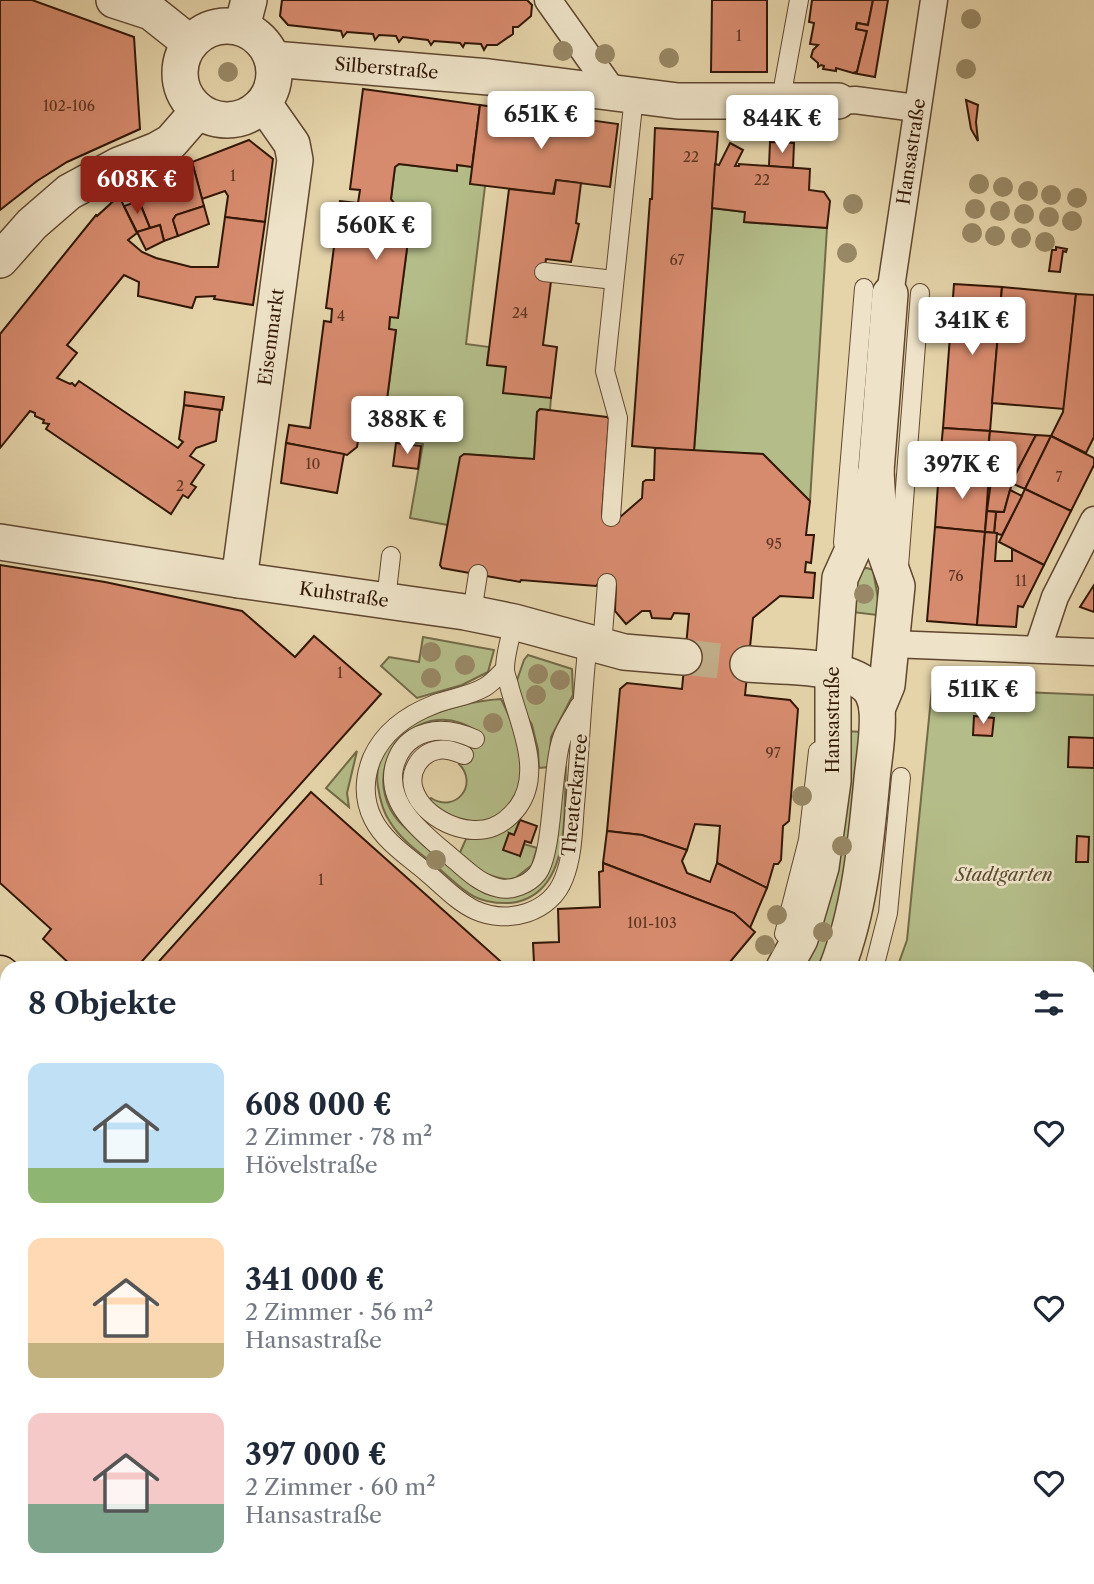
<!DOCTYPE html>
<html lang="de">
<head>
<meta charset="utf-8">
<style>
	:root { --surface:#fff; --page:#f6f6f7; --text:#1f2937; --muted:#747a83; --accent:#8f2418 }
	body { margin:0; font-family:"Libre Caslon Text",serif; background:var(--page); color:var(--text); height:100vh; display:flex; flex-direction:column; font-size:26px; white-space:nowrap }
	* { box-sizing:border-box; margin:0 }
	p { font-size:23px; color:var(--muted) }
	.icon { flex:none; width:38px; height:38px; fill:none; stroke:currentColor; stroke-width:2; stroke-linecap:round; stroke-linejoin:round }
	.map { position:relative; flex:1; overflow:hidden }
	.side { position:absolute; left:0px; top:961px; width:1096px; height:625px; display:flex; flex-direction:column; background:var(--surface); border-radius:21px 21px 0 0; box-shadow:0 4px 10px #0003 }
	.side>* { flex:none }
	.price { position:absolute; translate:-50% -60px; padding:0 16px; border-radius:7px; background:#fff; color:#222; font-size:23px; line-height:46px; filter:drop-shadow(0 2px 4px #0008) }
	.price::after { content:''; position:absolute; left:50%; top:42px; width:21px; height:16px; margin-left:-10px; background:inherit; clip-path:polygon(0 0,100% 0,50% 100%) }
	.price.active { background:var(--accent); color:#fff }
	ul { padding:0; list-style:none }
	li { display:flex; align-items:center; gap:21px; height:175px; padding:0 28px }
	li span { display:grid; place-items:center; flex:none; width:196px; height:140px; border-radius:14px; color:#555 }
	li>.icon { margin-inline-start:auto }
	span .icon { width:84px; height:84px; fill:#fffc; stroke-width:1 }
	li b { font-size:30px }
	h2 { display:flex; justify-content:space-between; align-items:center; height:84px; padding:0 28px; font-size:30px }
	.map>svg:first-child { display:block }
</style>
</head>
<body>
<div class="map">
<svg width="1094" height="1584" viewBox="0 0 1094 1584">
	<rect width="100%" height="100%" fill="#e5d4aa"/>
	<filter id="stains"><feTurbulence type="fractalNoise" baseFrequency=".00286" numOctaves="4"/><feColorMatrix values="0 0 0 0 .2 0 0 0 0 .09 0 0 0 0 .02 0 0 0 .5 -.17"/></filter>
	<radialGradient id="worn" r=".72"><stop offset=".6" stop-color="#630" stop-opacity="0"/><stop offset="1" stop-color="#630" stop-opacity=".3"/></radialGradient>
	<g fill="#b4bd89" stroke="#736a48" stroke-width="2">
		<path d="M399,164L456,171L457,165L472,167L485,186L466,344L489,347L487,364L506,367L551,398L550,410L540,409L537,412L534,459L464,454L448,525L410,518L423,444L382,438L396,331L389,329L390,317H398L412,211L398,208L391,199L395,167Z"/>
		<path d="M712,208L745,212V222L827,228L810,501L763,454L694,451Z"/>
		<path d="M867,568L873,570L880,610L877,615L852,612L859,569Z"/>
		<path d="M423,637L494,650L488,672L462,685L417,698L381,666L389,657L419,662Z"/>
		<path d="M528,655L572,669L573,695L551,737L549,767L539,768L538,750L532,725L525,713L515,686L524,660Z"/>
		<path d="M932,688L1094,695V1426H1088V968H897L907,940Z"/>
		<path d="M501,699C512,720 522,749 522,773C521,804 494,828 463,821C451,818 439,808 429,801L431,798C456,814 479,784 459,764L482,734C468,725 454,718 437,720C402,724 376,761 385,795C387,803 391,812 397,819C410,835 441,856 458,871C466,877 474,887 483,892C498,900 514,895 530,891L564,768L566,767C564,802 569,863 541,889C533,897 520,903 508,903C472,904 462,888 436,866C420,853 401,840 390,822C383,812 380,800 378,787C368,726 455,702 501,699Z"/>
		<path d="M843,731L863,732L858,799L832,937L819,968H799Z"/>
		<path d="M357,751L347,793L349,807L326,788Z"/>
		<path d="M518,819L520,820L514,835L509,833L520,856L524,844L537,848L532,865L513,880C490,878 476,870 458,857L466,839C487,840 504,834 518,819Z"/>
	</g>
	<g fill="#d78b6e" stroke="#321706" stroke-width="2">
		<path d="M0,0H32L134,37L140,129L67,162L37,181L0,210Z"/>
		<path d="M282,0H527L532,5L531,16L518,27H513V34L497,45H487L484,50L481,44L465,43L463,47L460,43L434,41L431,45L428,40L403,37L399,42L396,36L379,35L375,40L373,34L347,32L343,37L341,31L288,25L280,16Z"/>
		<path d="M712,0H767V72H711Z"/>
		<path d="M812,0H873L868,25L857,23L856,29L867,31L857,72L853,73L836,68V71L823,69L824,66L821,65L818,67V63L811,57L813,50L818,45L810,44L814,23L809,22Z"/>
		<path d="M873,0H888L875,77L853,73L857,72L867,31L856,29L857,23L868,25Z"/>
		<path d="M363,89L480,105L472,167L457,165V171L399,164L395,167L391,199L398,208L412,210L398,318L390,317L389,329L396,330L382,438L359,435L357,447L347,455L286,443L289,425L310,428L324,321L331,322L332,309L326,308L340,201L358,203L360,190L350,189Z"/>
		<path d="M966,100L978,105L976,122L978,141L971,129Z"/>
		<path d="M480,105L618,124L610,187L556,180L553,194L470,184Z"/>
		<path d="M655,128L718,132L694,451L632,446L650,199H652Z"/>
		<path d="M249,140L273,159L265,222L225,217L228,196L225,191L202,199L192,162Z"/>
		<path d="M770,142L794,143L793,168L769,166Z"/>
		<path d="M730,143L743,150L735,166H739V164L810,169L809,190L824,192L830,201L827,228L744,222L745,212L712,208L715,164L719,165Z"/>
		<path d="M192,162L204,206L176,215L173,220L178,236L164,241L160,225L150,228L139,201L152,197L147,178Z"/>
		<path d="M556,180L581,183L576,223L579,224L571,262L546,259L543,280L551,281L543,345L557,347L551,398L503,393L506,367L487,365L509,189L554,194Z"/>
		<path d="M119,196L137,233L128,240L142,252L156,258L191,267H218L225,217L265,222L253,305L214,299L215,296L196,297L192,308L138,296L139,282L124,275L67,345L77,353L57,378L70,384L72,383L75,386L79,381L178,448L183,442L179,439L184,405L220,410L216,441L196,448L190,456L204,465L191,484L196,487L188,498L183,495L171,514L46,429L49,424L43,423L44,420L35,416V413L30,411L0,448V334L96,215L97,216Z"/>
		<path d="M139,201L150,228L137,232L124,206Z"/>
		<path d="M204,206L209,224L178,236L173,220L176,215Z"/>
		<path d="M160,225L164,241L146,250L137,232Z"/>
		<path d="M1056,247L1067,249L1066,252L1063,251L1060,272L1049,271L1052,250H1056Z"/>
		<path d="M954,284L1002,287L990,431L943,428Z"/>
		<path d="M1002,287L1076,294L1064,409L992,403Z"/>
		<path d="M1076,294L1094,295V437L1086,453L1051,436L1063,412Z"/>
		<path d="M185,392L224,397L222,410L184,405Z"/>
		<path d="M540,409L607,417L609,419L602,516L619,518L642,498L643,482L646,480H654L655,448L763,454L810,501L806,535H814L811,563L806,562L805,572L815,573L813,598L780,596L753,618L745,695L790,700L798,709L789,821L783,826L781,860L778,864H774L767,888L717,863L720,826L695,824L687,850L642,835L607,831L620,689L627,683L682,689L689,614L674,613L671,619L652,618L650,611H642L626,624L615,611L616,584L599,582L596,586L521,580L520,582L442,568L440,565L460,457L464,454L534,459L537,412Z"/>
		<path d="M943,428L990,431L987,462H990L989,474L939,470Z"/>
		<path d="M990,431L1036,435L1011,483L995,475L989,474L990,462H987Z"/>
		<path d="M1036,435L1051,436L1025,489L1011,483Z"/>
		<path d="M1051,436L1094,458V465L1071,511L1025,489Z"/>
		<path d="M286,443L344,454L337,493L281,483Z"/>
		<path d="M396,443L421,446L418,469L393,466Z"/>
		<path d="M939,470L989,474L985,532L935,527Z"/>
		<path d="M992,474L1012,483L1004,512L987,511Z"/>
		<path d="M1025,489L1071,511L1044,565L999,542Z"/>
		<path d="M1010,490L1022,496L1002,535L994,533L996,512H1004Z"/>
		<path d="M987,511L996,512L994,533L985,532Z"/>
		<path d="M935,527L985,532L977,625L927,621Z"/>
		<path d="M985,532L997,533L995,561H1012V549L1044,565L1023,607L1018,606L1016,627L977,625Z"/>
		<path d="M0,565L105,582L242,611L295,657L314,636L381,694L136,968H74L43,939L51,929L0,883Z"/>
		<path d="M1094,585V612L1080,607Z"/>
		<path d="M974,716L994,718L992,736L973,735Z"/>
		<path d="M1069,737L1094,738V768L1068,767Z"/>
		<path d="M311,792L508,968H153Z"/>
		<path d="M520,820L537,826L531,843L525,841L520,856L503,850L509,833L514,835Z"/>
		<path d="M607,831L642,835L687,850L682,861L687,873L710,882L717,863L767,888L750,928L734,913L603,863Z"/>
		<path d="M1077,836L1089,837L1088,862H1076Z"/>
		<path d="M603,863L734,913L755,932L725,968H529L534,963L533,943L559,942L558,909L600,907L599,872L603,871Z"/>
		<path d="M0,1122L7,1128V1377L0,1371Z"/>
		<path d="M0,1455L7,1461V1528L0,1536Z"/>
		<path d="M48,1578H121L116,1584H55Z"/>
		<path d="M121,1578H141L148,1584H116Z"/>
		<path d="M254,1578H345L354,1584H263Z"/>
		<path d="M345,1578H387L384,1584H354Z"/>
		<rect x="615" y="1578" width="91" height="6"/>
		<path d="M706,1578H957L956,1584H706Z"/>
		<path d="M957,1578H1007L1006,1584H956Z"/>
		<path d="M1007,1578L1094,1580V1584H1006Z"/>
	</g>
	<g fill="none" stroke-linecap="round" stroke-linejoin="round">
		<path stroke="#c1ae89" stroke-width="35" stroke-dasharray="35 18" stroke-linecap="butt" d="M684,657L748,664"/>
		<g stroke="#5f462f" stroke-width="20">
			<g id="service">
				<path d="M784,100V82L799,0"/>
				<path d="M544,272L614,280"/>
				<path d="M611,517L618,418L605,371L634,96"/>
				<path d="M843,543L864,288"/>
				<path d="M899,566L920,293"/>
				<path d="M386,600L391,556"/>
				<path d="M472,613L478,574"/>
				<path d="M602,646L607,583"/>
				<path d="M505,669C499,675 493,682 485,687C470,696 451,698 435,704C409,714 384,731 372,758C364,778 363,799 373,819C384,841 407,856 425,871C441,884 457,902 475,910C508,925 551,913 564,878C573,856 573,828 575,805C580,750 582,695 588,641"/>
				<path d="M475,739C455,730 434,726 414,738C403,745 397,755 394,768C386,806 425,835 451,857C466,869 479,884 499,888C512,891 529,884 537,874C554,853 551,768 562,738C566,727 574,716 579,706"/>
				<path d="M464,755C455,752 448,748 438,750C420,753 408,772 414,790C423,818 466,838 493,827C504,823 511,816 518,807C543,773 520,725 510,689C509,683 505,675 505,669C505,654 511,636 514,622"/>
				<path d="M784,934L808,840L818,751"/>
				<path d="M874,968L888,913L901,777"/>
			</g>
		</g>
		<g stroke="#5f462f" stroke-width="29">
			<g id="pedestrian">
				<path d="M548,0L614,93"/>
				<path d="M838,101L855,100L916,108"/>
				<path id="s1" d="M890,294L934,0"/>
				<path d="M891,644L1094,652"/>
				<path d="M1038,648L1055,597L1094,520"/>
			</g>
		</g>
		<g stroke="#5f462f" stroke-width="38">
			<g id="minor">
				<path d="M114,0L151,12L190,43"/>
				<circle cx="227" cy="73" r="47"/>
				<path d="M242,27L249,0"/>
				<path id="s2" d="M273,59L489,77L678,101H838"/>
				<path d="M0,260L32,224L69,192L119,165L157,150L171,142L198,111"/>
				<path id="s3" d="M0,542L239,580L465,612L514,622L624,652L684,657"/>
				<path id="s4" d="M239,580L295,160L292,144L264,104"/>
				<path d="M748,664C781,667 842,664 867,686C874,693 876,701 877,710C879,733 874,757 872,779C866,842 860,909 837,968"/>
				<path d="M877,709L887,685L897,586L880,538L876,471L890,294"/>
				<path id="s5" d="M784,968L800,939L821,867L833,781V671L840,578L859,536L876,471"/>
				<path d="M0,1416L7,1422"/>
				<path d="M187,1578L193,1584"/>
			</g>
		</g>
		<g stroke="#321706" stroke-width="41">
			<g id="secondary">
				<path d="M412,1584L415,1578"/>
				<path d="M464,1584L467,1578"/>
			</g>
		</g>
		<g stroke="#321706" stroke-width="41">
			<g id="primary">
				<path d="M0,975L7,981"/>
				<path d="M0,1050L7,1057"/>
				<path d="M1088,1464H1094"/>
				<path d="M1088,1518H1094"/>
			</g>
		</g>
		<use href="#service" stroke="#eee3c8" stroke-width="18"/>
		<use href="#pedestrian" stroke="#eee3c8" stroke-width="26"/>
		<use href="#minor" stroke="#eee3c8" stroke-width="35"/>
		<use href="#secondary" stroke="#eee3c8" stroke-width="38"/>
		<use href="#primary" stroke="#e5d4aa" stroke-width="38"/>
	</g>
	<g fill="#988865">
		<circle cx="971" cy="19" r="10"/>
		<circle cx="563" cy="51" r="10"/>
		<circle cx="605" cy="54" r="10"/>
		<circle cx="669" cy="58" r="10"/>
		<circle cx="966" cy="69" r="10"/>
		<circle cx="228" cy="72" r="10"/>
		<circle cx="979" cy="184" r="10"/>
		<circle cx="1003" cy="187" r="10"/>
		<circle cx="1028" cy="191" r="10"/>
		<circle cx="1051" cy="195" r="10"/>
		<circle cx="1077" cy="198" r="10"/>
		<circle cx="853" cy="204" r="10"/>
		<circle cx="975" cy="209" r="10"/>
		<circle cx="1000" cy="211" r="10"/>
		<circle cx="1024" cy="214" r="10"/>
		<circle cx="1049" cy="217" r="10"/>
		<circle cx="1072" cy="221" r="10"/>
		<circle cx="972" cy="233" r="10"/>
		<circle cx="995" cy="236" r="10"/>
		<circle cx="1021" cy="238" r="10"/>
		<circle cx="1045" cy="242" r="10"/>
		<circle cx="847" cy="253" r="10"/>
		<circle cx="864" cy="594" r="10"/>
		<circle cx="431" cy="652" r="10"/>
		<circle cx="465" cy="665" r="10"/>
		<circle cx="538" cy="674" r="10"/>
		<circle cx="431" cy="678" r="10"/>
		<circle cx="560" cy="680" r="10"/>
		<circle cx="536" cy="695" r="10"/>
		<circle cx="493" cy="723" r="10"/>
		<circle cx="802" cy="796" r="10"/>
		<circle cx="842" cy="846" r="10"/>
		<circle cx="436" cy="860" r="10"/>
		<circle cx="777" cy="915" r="10"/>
		<circle cx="823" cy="932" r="10"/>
		<circle cx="765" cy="945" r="10"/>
	</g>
	<g text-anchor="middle" stroke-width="5" stroke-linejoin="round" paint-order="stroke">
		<g font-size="14" fill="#5b3420">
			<text x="739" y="41">1</text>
			<text x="69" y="111">102-106</text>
			<text x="691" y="162">22</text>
			<text x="233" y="181">1</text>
			<text x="762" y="185">22</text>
			<text x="677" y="265">67</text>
			<text x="520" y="318">24</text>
			<text x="341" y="321">4</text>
			<text x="313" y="469">10</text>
			<text x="1059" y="482">7</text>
			<text x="180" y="491">2</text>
			<text x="774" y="549">95</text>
			<text x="956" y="581">76</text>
			<text x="1021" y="586">11</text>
			<text x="340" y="678">1</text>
			<text x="773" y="758">97</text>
			<text x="321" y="885">1</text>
			<text x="652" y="928">101-103</text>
		</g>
		<g font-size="18" fill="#321706" stroke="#eee3c8">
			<text dy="6" stroke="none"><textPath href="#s2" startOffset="114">Silberstraße</textPath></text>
			<text dy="6" stroke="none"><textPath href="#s1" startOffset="144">Hansastraße</textPath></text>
			<text dy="6" stroke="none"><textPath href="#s4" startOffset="245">Eisenmarkt</textPath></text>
			<text dy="6" stroke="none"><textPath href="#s3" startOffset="348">Kuhstraße</textPath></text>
			<text dy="6" stroke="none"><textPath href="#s5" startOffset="256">Hansastraße</textPath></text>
			<text transform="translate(575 795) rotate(-84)" y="6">Theaterkarree</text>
		</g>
		<g font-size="18" font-style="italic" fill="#59492d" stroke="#eee3c8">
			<text x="1004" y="881">Stadtgarten</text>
		</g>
	</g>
	<rect width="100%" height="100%" filter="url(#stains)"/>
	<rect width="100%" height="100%" fill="url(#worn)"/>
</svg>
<b class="price" style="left:541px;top:151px">651K €</b>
<b class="price" style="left:782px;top:155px">844K €</b>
<b class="price active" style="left:137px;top:216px">608K €</b>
<b class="price" style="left:376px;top:262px">560K €</b>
<b class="price" style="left:972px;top:357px">341K €</b>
<b class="price" style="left:407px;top:456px">388K €</b>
<b class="price" style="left:962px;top:501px">397K €</b>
<b class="price" style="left:983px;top:726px">511K €</b>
<section class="side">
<h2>8 Objekte<svg class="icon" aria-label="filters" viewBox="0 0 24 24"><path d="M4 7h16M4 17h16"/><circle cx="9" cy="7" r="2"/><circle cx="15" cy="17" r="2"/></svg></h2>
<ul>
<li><span style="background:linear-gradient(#bfe0f5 75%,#8fb573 0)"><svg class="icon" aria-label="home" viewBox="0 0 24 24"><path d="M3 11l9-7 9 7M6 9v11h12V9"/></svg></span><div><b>608 000 €</b><p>2 Zimmer · 78 m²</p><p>Hövelstraße</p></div><svg class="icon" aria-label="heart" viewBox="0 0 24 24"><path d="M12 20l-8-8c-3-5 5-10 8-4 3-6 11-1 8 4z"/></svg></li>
<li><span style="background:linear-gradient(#ffd9b3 75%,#c2b280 0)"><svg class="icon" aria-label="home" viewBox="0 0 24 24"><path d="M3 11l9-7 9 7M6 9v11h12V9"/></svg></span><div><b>341 000 €</b><p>2 Zimmer · 56 m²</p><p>Hansastraße</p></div><svg class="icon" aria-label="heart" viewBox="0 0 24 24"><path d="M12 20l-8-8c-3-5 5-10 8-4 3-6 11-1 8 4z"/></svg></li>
<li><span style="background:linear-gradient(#f6c9c9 65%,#7fa58c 0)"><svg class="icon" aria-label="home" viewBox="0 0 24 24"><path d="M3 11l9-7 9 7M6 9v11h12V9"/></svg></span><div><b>397 000 €</b><p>2 Zimmer · 60 m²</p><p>Hansastraße</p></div><svg class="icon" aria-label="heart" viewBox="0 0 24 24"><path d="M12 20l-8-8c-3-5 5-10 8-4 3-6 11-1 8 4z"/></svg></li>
</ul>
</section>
</div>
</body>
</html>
